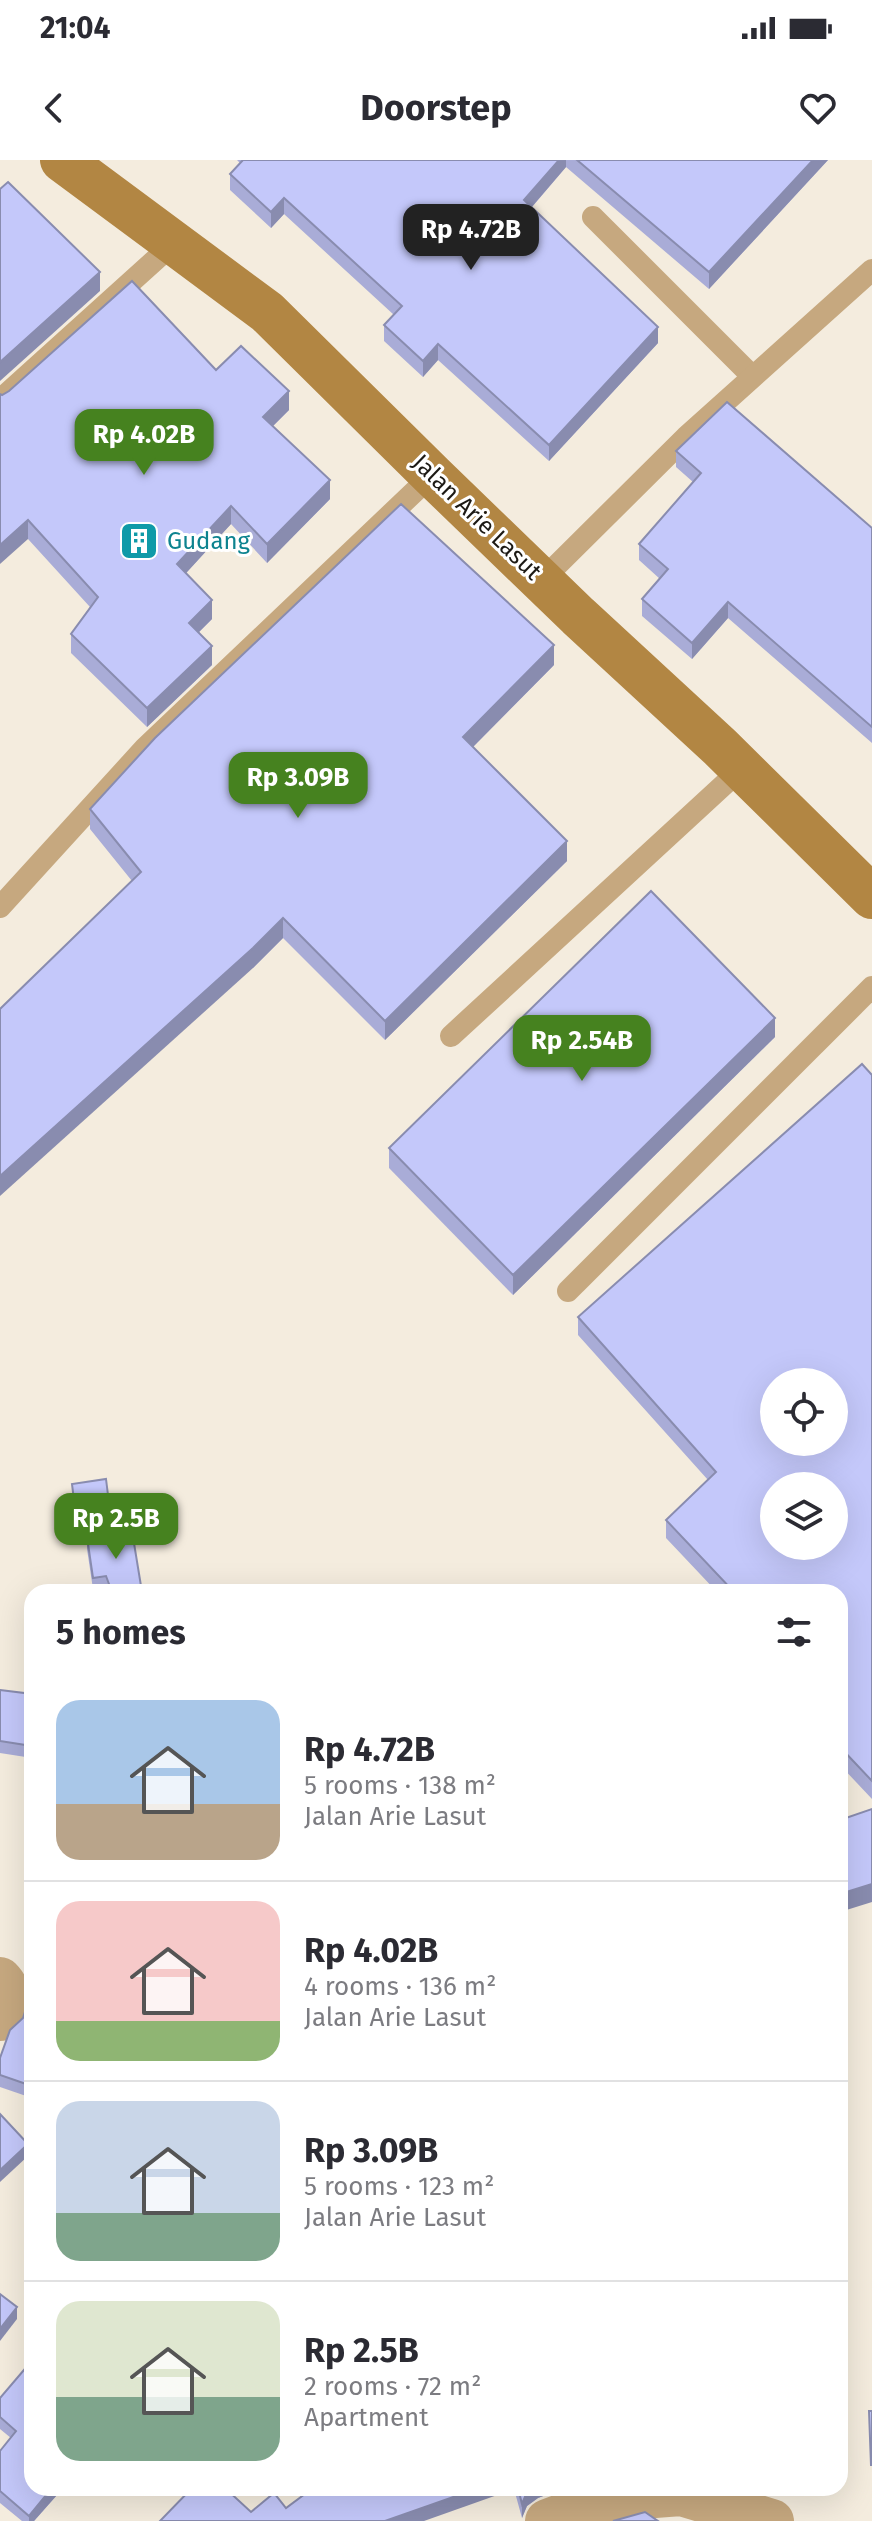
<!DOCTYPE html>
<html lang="en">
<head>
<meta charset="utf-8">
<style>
	:root { --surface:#fff; --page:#f7f7f7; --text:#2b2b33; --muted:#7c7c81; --line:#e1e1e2; --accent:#46821f }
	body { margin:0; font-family:"Fira Sans",sans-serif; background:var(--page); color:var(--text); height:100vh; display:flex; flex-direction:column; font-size:30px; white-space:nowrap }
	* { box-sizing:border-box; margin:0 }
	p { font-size:26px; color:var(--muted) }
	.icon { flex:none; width:44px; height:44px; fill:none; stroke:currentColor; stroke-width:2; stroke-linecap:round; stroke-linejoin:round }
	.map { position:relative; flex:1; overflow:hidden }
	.side { position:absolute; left:24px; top:1424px; width:824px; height:912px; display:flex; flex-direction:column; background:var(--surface); border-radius:24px; box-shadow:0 8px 32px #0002 }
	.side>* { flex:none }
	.fabs { position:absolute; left:760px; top:1208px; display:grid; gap:16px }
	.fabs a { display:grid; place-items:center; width:88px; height:88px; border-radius:50%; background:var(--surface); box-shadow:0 8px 32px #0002; font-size:40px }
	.price { position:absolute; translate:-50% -68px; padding:0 18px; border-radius:16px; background:var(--accent); color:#fff; font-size:26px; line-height:52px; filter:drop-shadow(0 2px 4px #0008) }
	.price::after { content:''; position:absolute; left:50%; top:48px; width:24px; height:18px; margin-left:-12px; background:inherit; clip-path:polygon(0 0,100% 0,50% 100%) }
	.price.active { background:#222; color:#fff }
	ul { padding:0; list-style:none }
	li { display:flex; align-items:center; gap:24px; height:200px; padding:0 32px }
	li+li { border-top:2px solid var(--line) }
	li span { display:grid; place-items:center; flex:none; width:224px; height:160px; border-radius:24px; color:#555 }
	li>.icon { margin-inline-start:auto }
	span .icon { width:96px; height:96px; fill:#fffc; stroke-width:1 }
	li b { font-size:34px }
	h2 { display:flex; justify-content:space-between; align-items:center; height:96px; padding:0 32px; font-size:34px }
	.status { display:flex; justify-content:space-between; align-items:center; height:56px; padding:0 40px; background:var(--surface); direction:ltr }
	.status svg { height:22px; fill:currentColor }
	header { display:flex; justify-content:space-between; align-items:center; height:104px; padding:0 32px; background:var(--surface); font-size:36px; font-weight:700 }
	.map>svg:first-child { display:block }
</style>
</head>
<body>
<div class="status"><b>21:04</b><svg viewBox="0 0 49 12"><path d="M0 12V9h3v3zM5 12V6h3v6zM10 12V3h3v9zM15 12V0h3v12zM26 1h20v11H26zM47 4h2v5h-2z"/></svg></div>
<header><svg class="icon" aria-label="back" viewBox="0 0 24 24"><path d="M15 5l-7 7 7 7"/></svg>Doorstep<svg class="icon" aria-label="heart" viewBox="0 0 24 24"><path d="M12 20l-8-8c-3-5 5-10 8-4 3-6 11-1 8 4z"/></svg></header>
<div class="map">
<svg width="872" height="2361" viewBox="0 0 872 2361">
	<rect width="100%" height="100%" fill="#f4ecde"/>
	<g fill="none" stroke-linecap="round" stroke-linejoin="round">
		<g stroke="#c6a87f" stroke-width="22">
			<path d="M593,57L752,216"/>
			<path d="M0,240L174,83"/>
			<path d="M542,420L686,277L872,110"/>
			<path d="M0,747L145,588L432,315"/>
			<path d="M451,876L741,609"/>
			<path d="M568,1131L872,827"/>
		</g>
		<g stroke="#c6a87f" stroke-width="44">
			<path d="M0,1819C13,1832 7,1844 0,1859"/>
			<path d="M547,2361L603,2340L681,2334L772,2361"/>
		</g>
		<path stroke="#b28643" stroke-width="44" d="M62,0L267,152L432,315L578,456L720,587L872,737"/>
	</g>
	<g fill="#a9acd7">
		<path d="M237,0H828L709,129L566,7L532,47L658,183L549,301L438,200L423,217L384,181V165L394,155L284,54L271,68L230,30V14L240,3Z"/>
		<path d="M216,210L289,250L273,266L330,339L267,403L231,364L186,413L212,459L199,472L212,505L147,567L71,493V474L90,447L28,379L2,235Z"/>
		<path d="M676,291L872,368V583L728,458L692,499L642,456V439L660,419L639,400V384L693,322L676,307Z"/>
		<path d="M554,505L473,587L567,701L385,880L283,778L253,808L132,721L90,669V649Z"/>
		<path d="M775,877L513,1135L389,1008V988Z"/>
		<path d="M872,915V1639L840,1605V1432H717L666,1378V1360L708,1320L578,1175V1157Z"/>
		<path d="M72,1324L111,1359V1365L77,1370Z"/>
		<path d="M87,1377L142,1432H108L106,1428L93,1429L87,1389Z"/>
		<path d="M0,1530L32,1534V1598L0,1593Z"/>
		<path d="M32,1830V1938L0,1927V1898L23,1858Z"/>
		<path d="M0,2238L57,2328V2335L34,2361H22L0,2343V2291L11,2278L0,2269Z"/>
		<path d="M344,2328H564L538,2338L527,2346L522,2358L514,2329L251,2352L286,2348Z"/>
	</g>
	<g fill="#898caf">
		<path d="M559,0H566V7L524,56V40Z"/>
		<path d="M813,0H828L709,129V112Z"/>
		<path d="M284,38V54L271,68V52Z"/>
		<path d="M100,112V131L0,221V202Z"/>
		<path d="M658,167V183L549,301V285Z"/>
		<path d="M438,184V200L423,217V201Z"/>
		<path d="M289,231V250L263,276V257Z"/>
		<path d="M330,320V339L267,403V384Z"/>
		<path d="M231,346V364L177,423V404Z"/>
		<path d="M28,360V379L0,404V385Z"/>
		<path d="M212,440V459L189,482V463Z"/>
		<path d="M728,442V458L692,499V483Z"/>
		<path d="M554,485V505L463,597V577Z"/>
		<path d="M212,486V505L147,567V548Z"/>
		<path d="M567,681V701L385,880V861Z"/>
		<path d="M283,758V778L253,808L0,1036V1016Z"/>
		<path d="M775,858V877L513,1135V1115Z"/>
		<path d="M872,1724V1742L840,1752V1734Z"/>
		<path d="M28,1984V1996L0,2022V2010Z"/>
		<path d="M17,2147V2159L0,2181V2169Z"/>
		<path d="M52,2328H57V2335L34,2361H29V2356Z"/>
		<path d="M479,2328H514V2329L424,2361H385Z"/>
		<path d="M533,2328H564L538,2338L527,2346L522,2358V2344L527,2332Z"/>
	</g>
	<g fill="#c4c8fa" stroke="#898caf" stroke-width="2" fill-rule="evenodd">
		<path d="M243,0H559L524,40L658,167L549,285L438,184L423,201L384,165L402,146L284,38L271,52L230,14Z"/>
		<path d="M577,0H813L709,112Z"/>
		<path d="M8,22L100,112L0,202V29Z"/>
		<path d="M132,121L216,210L241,186L289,231L263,257L330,320L267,384L231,346L177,404L212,440L189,463L212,486L147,548L71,474L98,437L28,360L0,385V234L2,235L9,231Z"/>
		<path d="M727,242L872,368V567L728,442L692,483L642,439L668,409L639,384L701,313L676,291Z"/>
		<path d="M401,344L554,485L463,577L567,681L385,861L283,758L253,788L0,1016V849L141,712L90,649L155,578Z"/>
		<path d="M651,731L775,858L513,1115L389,988Z"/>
		<path d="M862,904L872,915V1621L840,1587V1432H734L666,1360L716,1312L578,1157ZM774,1222H834V1282H774ZM774,1326H834V1386H774Z"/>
		<path d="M106,1319L111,1359L77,1364L72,1324Z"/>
		<path d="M132,1371L142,1432H112L106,1416L93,1418L87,1377Z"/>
		<path d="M0,1530L32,1534V1586L0,1581Z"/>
		<path d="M872,1649V1724L840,1734V1660Z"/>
		<path d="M32,1830V1926L0,1915V1898L10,1870L23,1858Z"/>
		<path d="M0,1954L28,1984L0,2010Z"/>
		<path d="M0,2134L17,2147L0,2169Z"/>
		<path d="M29,2204L32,2207V2328H52L29,2356L0,2331V2291L16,2271L0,2257V2238Z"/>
		<path d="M869,2251H872V2305H871Z"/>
		<path d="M192,2328H225L251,2352L274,2333L286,2348L313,2328H331L334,2332L344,2328H479L385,2361H160Z"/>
		<path d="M518,2328H533L527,2332L522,2344Z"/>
		<path d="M645,2352L658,2361H613Z"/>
	</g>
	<defs>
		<g id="building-square" transform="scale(2)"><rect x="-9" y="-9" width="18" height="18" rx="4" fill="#0f9aa8" stroke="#fff"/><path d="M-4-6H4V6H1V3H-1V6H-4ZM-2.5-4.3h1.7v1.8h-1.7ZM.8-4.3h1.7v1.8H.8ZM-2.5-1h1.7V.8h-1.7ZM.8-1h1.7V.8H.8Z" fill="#fff"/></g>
	</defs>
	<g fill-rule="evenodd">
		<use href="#building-square" x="139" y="381"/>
	</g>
	<g text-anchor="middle" stroke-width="6" stroke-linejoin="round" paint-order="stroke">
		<g font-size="24" fill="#1c1914" stroke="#fff">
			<text transform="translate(477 357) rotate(44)" y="8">Jalan Arie Lasut</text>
		</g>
		<g font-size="24" fill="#0d838f" stroke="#fff" text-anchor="start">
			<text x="167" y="389">Gudang</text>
		</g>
	</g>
</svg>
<div class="fabs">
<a><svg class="icon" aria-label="locate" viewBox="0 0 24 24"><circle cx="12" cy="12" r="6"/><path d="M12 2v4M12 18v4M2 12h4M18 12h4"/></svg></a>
<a><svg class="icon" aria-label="layers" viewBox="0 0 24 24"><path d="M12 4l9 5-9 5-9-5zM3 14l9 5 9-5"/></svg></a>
</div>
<b class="price active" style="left:471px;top:112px">Rp 4.72B</b>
<b class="price" style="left:144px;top:317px">Rp 4.02B</b>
<b class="price" style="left:298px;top:660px">Rp 3.09B</b>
<b class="price" style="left:582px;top:923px">Rp 2.54B</b>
<b class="price" style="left:116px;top:1401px">Rp 2.5B</b>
<section class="side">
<h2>5 homes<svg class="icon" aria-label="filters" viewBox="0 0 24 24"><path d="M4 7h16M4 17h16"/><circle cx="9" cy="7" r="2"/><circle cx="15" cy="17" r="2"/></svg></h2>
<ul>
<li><span style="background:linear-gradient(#a9c7e8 65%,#b9a48a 0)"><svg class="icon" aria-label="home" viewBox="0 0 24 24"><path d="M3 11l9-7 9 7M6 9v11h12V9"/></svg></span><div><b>Rp 4.72B</b><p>5 rooms · 138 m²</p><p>Jalan Arie Lasut</p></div></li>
<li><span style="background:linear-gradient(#f6c9c9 75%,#8fb573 0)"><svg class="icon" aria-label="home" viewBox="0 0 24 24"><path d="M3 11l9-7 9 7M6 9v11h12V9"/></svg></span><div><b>Rp 4.02B</b><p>4 rooms · 136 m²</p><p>Jalan Arie Lasut</p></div></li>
<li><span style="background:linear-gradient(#c9d6e8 70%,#7fa58c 0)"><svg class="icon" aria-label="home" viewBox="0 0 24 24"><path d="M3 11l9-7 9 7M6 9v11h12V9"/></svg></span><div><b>Rp 3.09B</b><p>5 rooms · 123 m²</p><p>Jalan Arie Lasut</p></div></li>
<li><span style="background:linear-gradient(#dfe7d0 60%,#7fa58c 0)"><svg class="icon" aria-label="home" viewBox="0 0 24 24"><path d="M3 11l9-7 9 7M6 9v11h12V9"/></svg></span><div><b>Rp 2.5B</b><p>2 rooms · 72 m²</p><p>Apartment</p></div></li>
</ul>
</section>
</div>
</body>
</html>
